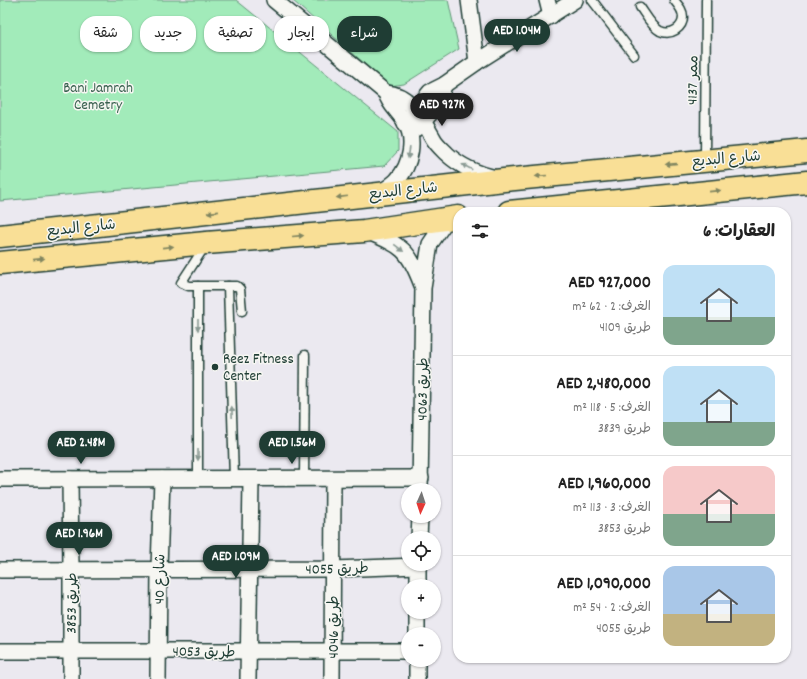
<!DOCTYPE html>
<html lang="ar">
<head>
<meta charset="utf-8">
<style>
	:root { --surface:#fff; --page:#f2f2f2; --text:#222; --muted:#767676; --line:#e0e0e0; --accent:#1f3d34 }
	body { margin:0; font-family:Dekko,"Playpen Sans Arabic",sans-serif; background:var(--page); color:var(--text); direction:rtl; height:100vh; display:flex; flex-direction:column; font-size:15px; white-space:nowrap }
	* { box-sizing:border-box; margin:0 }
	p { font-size:13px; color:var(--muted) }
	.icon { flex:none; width:22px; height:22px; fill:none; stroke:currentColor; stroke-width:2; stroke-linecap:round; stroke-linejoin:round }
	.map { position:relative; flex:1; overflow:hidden; direction:ltr }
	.panel { position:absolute; left:453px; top:207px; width:338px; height:456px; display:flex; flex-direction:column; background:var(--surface); border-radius:16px; box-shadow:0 1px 3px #0004; direction:rtl }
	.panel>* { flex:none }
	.banner { position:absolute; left:12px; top:16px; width:380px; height:36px; direction:rtl; display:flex; gap:8px }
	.needle { width:26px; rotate:183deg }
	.buttons { position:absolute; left:401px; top:483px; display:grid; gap:8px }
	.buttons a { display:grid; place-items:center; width:40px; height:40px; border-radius:50%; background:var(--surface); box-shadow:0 1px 3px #0004; font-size:20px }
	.price { position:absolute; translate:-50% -34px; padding:0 9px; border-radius:14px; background:var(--accent); color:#fff; font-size:13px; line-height:26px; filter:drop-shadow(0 1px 2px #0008) }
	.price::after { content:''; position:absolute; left:50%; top:24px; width:12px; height:9px; margin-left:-6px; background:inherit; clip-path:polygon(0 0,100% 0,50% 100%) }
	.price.on { background:#222; color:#fff }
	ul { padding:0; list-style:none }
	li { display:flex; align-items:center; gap:12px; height:100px; padding:0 16px }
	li+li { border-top:1px solid var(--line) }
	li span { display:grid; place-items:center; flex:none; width:112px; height:80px; border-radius:12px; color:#555 }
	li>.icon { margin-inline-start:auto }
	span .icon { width:48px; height:48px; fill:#fffc; stroke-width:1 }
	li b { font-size:17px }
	h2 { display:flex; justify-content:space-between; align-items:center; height:48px; padding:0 16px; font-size:17px }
	.tag { padding:0 14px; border-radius:16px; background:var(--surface); box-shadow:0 1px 3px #0004; font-size:14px; line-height:36px }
	.tag.on { background:var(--accent); color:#fff }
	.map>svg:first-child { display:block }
</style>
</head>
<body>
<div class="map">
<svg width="807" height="679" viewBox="0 0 807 679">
	<rect width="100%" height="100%" fill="#ebe9f0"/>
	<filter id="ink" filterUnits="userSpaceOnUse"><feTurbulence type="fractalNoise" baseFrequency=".025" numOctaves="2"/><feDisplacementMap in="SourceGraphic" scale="8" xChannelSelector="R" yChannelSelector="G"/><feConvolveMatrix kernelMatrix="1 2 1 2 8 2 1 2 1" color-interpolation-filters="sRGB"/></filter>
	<g filter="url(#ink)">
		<g fill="#a2ebba" stroke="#609477">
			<path d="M0,0H236L398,132V151L384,166L0,201Z"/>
			<path d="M292,0H448L459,49L404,84L390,86Z"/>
		</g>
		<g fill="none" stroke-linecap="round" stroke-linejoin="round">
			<g stroke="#1f3d34" stroke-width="11">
				<g id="service">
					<path d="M592,0L634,55"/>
					<path d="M640,7C645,14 652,27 660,31C671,36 683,28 683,17C683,10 678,5 674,0"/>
					<path d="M705,159L706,0"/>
					<path d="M205,246L181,283L189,286H237L240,289L242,311"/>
					<path d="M228,286L234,479"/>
					<path d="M198,479V286"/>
					<path d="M304,479L305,355"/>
				</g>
			</g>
			<g stroke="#1f3d34" stroke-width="18">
				<g id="minor">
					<path d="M274,0L386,93C389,105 399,112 405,122C416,139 411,165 397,180C392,185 386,189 380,193"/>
					<path d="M469,0L477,62"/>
					<path d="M547,0L551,16"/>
					<path d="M386,93C411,94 422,120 433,138C436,144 442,149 447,154C461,167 478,174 496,178"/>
					<path d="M405,123L430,92L444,85L477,62L575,0"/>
					<path d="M418,128L439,103L444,85"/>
					<path d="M366,231C402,246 408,248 422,285"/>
					<path d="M0,479L421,478"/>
					<path d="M70,479L71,569V679"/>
					<path d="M420,490L423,288L430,244L448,218"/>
					<path d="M419,538L420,516"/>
					<path d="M0,570L333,569L418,566"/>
					<path d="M418,586V564"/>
					<path d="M417,634V612"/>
					<path d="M0,651H408"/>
					<path d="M417,660V679"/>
					<path d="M158,679L159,569L162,479"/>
					<path d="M248,679L251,479"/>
					<path d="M332,679L333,479"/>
				</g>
			</g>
			<g stroke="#1f3d34" stroke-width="25">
				<g id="primary">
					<path d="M509,212L807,182"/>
					<path d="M0,236L504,180L807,151"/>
					<path d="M0,263L206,243L364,231L458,217"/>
				</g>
			</g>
			<use href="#service" stroke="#f6f6f2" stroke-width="8"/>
			<use href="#minor" stroke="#f6f6f2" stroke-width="15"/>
			<use href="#primary" stroke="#f9df96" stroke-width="22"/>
		</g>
		<defs><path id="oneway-solid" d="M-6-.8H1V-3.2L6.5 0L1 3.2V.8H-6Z"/></defs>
		<g fill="#8a9a93">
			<use href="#oneway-solid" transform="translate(409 153) rotate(99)"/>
			<use href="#oneway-solid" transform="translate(467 167) rotate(-152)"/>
			<use href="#oneway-solid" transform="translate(399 248) rotate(37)"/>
			<use href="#oneway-solid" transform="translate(198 325) rotate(90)"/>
			<use href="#oneway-solid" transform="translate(232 412) rotate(-92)"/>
			<use href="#oneway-solid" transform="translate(198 455) rotate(90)"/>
		</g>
		<g fill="#818660">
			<use href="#oneway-solid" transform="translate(671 164) rotate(175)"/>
			<use href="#oneway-solid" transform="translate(541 176) rotate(175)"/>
			<use href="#oneway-solid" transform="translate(715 191) rotate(-6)"/>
			<use href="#oneway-solid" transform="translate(342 197) rotate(173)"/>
			<use href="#oneway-solid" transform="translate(213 212) rotate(174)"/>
			<use href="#oneway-solid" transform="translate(298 236) rotate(-5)"/>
			<use href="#oneway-solid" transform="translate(168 247) rotate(-6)"/>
			<use href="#oneway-solid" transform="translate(39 259) rotate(-6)"/>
		</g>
	</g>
	<circle fill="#1f3d34" stroke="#f6f6f2" stroke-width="1.5" cx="215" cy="367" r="4"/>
	<g text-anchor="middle" stroke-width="3" stroke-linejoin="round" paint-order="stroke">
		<g font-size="15" fill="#1f3d34" stroke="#f6f6f2">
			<text transform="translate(692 80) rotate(-89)" y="5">ممر 4137</text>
			<text transform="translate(726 158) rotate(-5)" y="5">شارع البديع</text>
			<text transform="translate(403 190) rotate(-6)" y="5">شارع البديع</text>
			<text transform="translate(81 227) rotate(-6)" y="5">شارع البديع</text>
			<text transform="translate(422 389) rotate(-89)" y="5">طريق 4063</text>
			<text transform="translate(337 568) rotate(-1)" y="5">طريق 4055</text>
			<text transform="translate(159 579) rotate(-89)" y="5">شارع 40</text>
			<text transform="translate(71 603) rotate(-89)" y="5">طريق 3853</text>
			<text transform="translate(333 627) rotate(-90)" y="5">طريق 4046</text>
			<text transform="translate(204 651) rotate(1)" y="5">طريق 4053</text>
		</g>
		<g font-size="15" fill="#39604f" stroke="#f6f6f2">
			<text x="98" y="92">Bani Jamrah<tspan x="98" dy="17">Cemetry</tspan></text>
		</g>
		<g font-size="15" fill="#1f3d34" stroke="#f6f6f2" text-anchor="start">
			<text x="223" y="363">Reez Fitness<tspan x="223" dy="17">Center</tspan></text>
		</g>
	</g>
</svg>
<div class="buttons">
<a><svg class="needle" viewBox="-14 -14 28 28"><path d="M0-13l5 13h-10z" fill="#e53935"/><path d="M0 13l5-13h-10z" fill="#767676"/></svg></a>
<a><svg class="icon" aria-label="locate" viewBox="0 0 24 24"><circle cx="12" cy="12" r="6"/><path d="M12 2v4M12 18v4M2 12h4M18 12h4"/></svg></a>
<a>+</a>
<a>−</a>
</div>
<b class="price" style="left:517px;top:53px">AED 1.04M</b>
<b class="price on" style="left:442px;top:127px">AED 927K</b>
<b class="price" style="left:81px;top:465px">AED 2.48M</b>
<b class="price" style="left:292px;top:465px">AED 1.56M</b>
<b class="price" style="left:79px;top:556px">AED 1.96M</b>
<b class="price" style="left:236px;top:579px">AED 1.09M</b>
<div class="banner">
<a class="tag on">شراء</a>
<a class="tag">إيجار</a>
<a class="tag">تصفية</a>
<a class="tag">جديد</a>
<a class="tag">شقة</a>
</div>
<section class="panel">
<h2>العقارات: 6<svg class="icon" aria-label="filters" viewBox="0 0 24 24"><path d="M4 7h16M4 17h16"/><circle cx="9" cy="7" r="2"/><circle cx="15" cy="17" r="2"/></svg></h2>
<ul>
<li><span style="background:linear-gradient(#bfe0f5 65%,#7fa58c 0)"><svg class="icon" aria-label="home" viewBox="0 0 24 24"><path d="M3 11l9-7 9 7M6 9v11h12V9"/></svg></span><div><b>AED 927,000</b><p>الغرف: 2 · 62 m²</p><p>طريق 4109</p></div></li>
<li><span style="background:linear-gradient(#bfe0f5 70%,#7fa58c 0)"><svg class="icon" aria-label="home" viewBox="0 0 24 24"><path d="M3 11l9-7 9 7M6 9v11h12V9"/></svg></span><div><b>AED 2,480,000</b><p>الغرف: 5 · 118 m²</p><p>طريق 3839</p></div></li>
<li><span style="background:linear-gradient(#f6c9c9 60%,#7fa58c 0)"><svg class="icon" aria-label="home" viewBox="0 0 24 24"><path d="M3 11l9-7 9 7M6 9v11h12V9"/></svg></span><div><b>AED 1,960,000</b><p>الغرف: 3 · 113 m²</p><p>طريق 3853</p></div></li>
<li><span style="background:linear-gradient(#a9c7e8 60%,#c2b280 0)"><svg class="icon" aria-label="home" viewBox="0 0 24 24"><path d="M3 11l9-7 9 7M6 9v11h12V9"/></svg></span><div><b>AED 1,090,000</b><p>الغرف: 2 · 54 m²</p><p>طريق 4055</p></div></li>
</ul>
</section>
</div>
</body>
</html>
